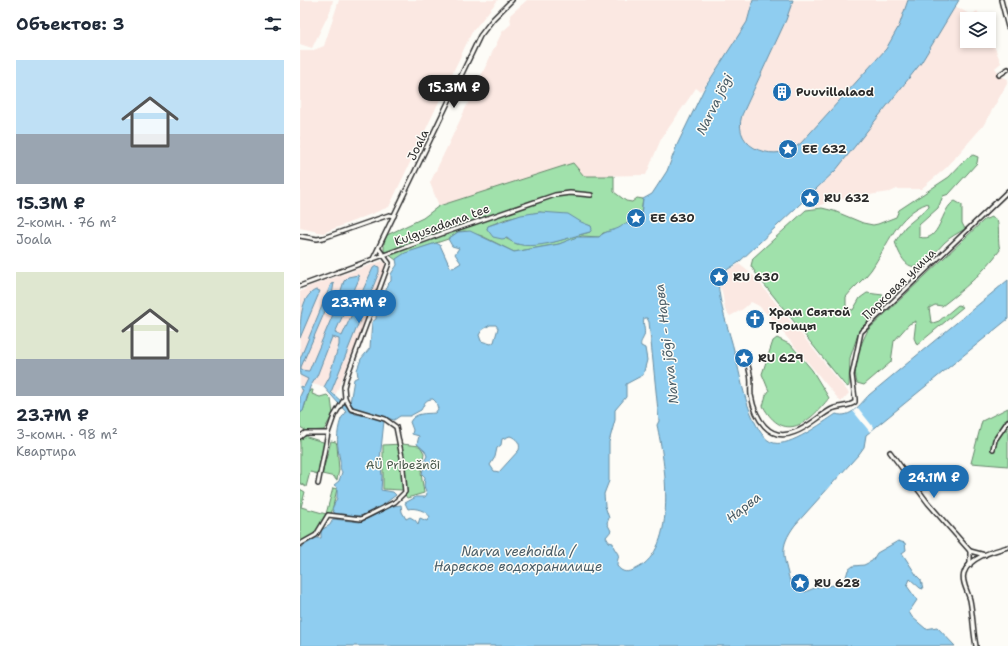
<!DOCTYPE html>
<html lang="ru">
<head>
<meta charset="utf-8">
<style>
	:root { --surface:#fff; --page:#f6f6f7; --text:#1f2937; --muted:#747a83; --accent:#1f6fb2 }
	body { margin:0; font-family:"Shantell Sans",sans-serif; background:var(--page); color:var(--text); height:100vh; display:flex; flex-direction:column; font-size:15px; white-space:nowrap }
	* { box-sizing:border-box; margin:0 }
	p { font-size:13px; color:var(--muted) }
	.icon { flex:none; width:22px; height:22px; fill:none; stroke:currentColor; stroke-width:2; stroke-linecap:round; stroke-linejoin:round }
	.map { position:relative; flex:1; overflow:hidden }
	.panel { display:flex; flex-direction:column; background:var(--surface); width:300px }
	.panel>* { flex:none }
	.tools { position:absolute; left:660px; top:12px; display:grid; gap:8px }
	.tools a { display:grid; place-items:center; width:36px; height:36px; border-radius:0px; background:var(--surface); box-shadow:0 2px 6px #0003; font-size:20px }
	.price { position:absolute; translate:-50% -34px; padding:0 9px; border-radius:14px; background:var(--accent); color:#fff; font-size:13px; line-height:26px; filter:drop-shadow(0 1px 2px #0008) }
	.price::after { content:''; position:absolute; left:50%; top:24px; width:12px; height:9px; margin-left:-6px; background:inherit; clip-path:polygon(0 0,100% 0,50% 100%) }
	.price.current { background:#222; color:#fff }
	ul { padding:0; list-style:none }
	li { display:grid; align-content:center; gap:8px; height:212px; padding:0 16px }
	li span { display:grid; place-items:center; height:124px; border-radius:0px; color:#555 }
	li>.icon { margin-inline-start:auto }
	span .icon { width:72px; height:72px; fill:#fffc; stroke-width:1 }
	li b { font-size:17px }
	h2 { display:flex; justify-content:space-between; align-items:center; height:48px; padding:0 16px; font-size:17px }
	main { display:flex; flex:1; min-height:0 }
	.map>svg:first-child { display:block }
</style>
</head>
<body>
<main>
<section class="panel">
<h2>Объектов: 3<svg class="icon" aria-label="filters" viewBox="0 0 24 24"><path d="M4 7h16M4 17h16"/><circle cx="9" cy="7" r="2"/><circle cx="15" cy="17" r="2"/></svg></h2>
<ul>
<li><span style="background:linear-gradient(#bfe0f5 60%,#9aa5b1 0)"><svg class="icon" aria-label="home" viewBox="0 0 24 24"><path d="M3 11l9-7 9 7M6 9v11h12V9"/></svg></span><div><b>15.3M ₽</b><p>2-комн. · 76 m²</p><p>Joala</p></div></li>
<li><span style="background:linear-gradient(#dfe7d0 70%,#9aa5b1 0)"><svg class="icon" aria-label="home" viewBox="0 0 24 24"><path d="M3 11l9-7 9 7M6 9v11h12V9"/></svg></span><div><b>23.7M ₽</b><p>3-комн. · 98 m²</p><p>Квартира</p></div></li>
</ul>
</section>
<div class="map">
<svg width="708" height="646" viewBox="0 0 708 646">
	<rect width="100%" height="100%" fill="#fdfcf7"/>
	<filter id="ink" filterUnits="userSpaceOnUse"><feTurbulence type="fractalNoise" baseFrequency=".025" numOctaves="2"/><feDisplacementMap in="SourceGraphic" scale="8" xChannelSelector="R" yChannelSelector="G"/><feConvolveMatrix kernelMatrix="1 2 1 2 8 2 1 2 1" color-interpolation-filters="sRGB"/></filter>
	<g filter="url(#ink)">
		<g fill="#fbe8e2">
			<path d="M0,0H33L31,9L12,48L0,44Z"/>
			<path d="M39,0H198L172,32L89,207L23,233L0,228V51H11L24,46Z"/>
			<path d="M227,0H453L447,22L403,89L400,91L396,88L361,139L346,175L284,176L281,175L190,190L139,206L130,183L202,32L211,24L210,15Z"/>
			<path d="M493,0H608L599,26L586,49L501,143L490,151L473,154L457,149L448,143L442,136L440,121L486,20Z"/>
			<path d="M655,6L671,15L677,11L683,19H667V41H689V33L701,63L695,68L701,76L708,79L707,84L683,126L647,167L621,189H597L590,192L533,200L514,208L509,197L536,170L621,63Z"/>
			<path d="M82,261L85,263L84,273L36,394L24,387L12,384L0,413V292L10,286Z"/>
			<path d="M439,264L454,276L549,393L541,402L470,317L459,306L451,302L443,309L430,316L425,310L422,291L418,285L419,280L425,272Z"/>
		</g>
		<g fill="#a0e1ab" stroke="#66866b" fill-rule="evenodd">
			<path d="M673,155L678,157L677,163L649,194L643,196L638,208L619,225V237C641,244 640,208 655,201L662,205V223L665,229C658,233 650,237 644,243C624,265 609,283 595,242L605,227L629,207L628,203C597,214 588,245 571,270C564,280 553,287 546,297V309L553,310L560,298L567,293L583,295L584,302L559,331L550,358L549,385L548,387L544,384L459,278L451,266L453,258L506,210L522,208L534,211L563,223L573,225L578,224L596,217L599,210L649,177L666,159Z"/>
			<path d="M273,163L284,176H314V192L326,201L332,202L337,198L343,199L341,214L334,223L324,224L320,229L303,233L299,237L282,236L259,244L214,252L182,236L165,231L158,232L148,239L104,254L96,260L84,251V242L87,235L123,218L139,206ZM240,212L291,226L290,232L254,242L224,245L217,244L187,229L188,226L206,219Z"/>
			<path d="M691,217L697,220C700,230 697,239 700,250C684,272 663,290 642,306L635,305L629,308L631,322L633,323L639,321L658,305L663,307L617,345L614,338L616,321L609,324L594,341L591,362L564,385L557,383C552,367 560,345 568,330L684,220Z"/>
			<path d="M477,338L491,345L512,370L529,398C509,423 484,444 463,406L466,395L469,391L462,374L473,341Z"/>
			<path d="M10,390H13L12,394L20,397L27,395L31,399L33,414L24,430L7,431L0,427V413L3,411Z"/>
			<path d="M708,408V466L671,463L682,421Z"/>
			<path d="M4,436L26,443L18,474L10,472L6,487L0,483V440Z"/>
			<path d="M31,441L36,442L37,445L39,470L37,480L35,479V477L22,474Z"/>
			<path d="M102,444L120,446L124,453L121,473L124,493L107,498L102,490L83,489V445Z"/>
			<path d="M33,488L37,489L31,515H28L18,534L0,546V489L5,492L1,507L26,514Z"/>
		</g>
		<g fill="#8fcdf0" stroke="#678ca1" fill-rule="evenodd">
			<path d="M453,0H493L486,20L442,115C431,150 478,164 501,143L586,49L599,26L608,0H659L621,63L536,170L438,263L425,271L418,280C419,306 429,329 435,354C440,375 444,399 453,418C457,427 464,441 474,443C490,447 522,423 536,414C551,419 560,404 569,395L708,280V319L566,435L564,447L559,454L495,525C478,548 484,556 490,582L505,592L517,587L544,584L548,570L553,566L564,565L572,561L577,553L598,541L605,543L606,550L602,553L617,576L621,580L623,589L620,588L610,579L607,586L617,600L609,612L612,617L626,629L637,627L655,646H0V548L16,538H21V530L30,525L33,519L60,522L93,506L101,505L102,512L106,519L110,517L115,520L118,524L120,518L127,521L130,517C127,511 115,507 108,509L105,503L116,497H125L127,494L124,486L125,477L122,474L125,460L127,456L125,451L117,444L119,436L112,434L113,430L110,422C115,412 126,414 135,413L138,409L136,402L133,399C124,399 125,404 121,410L110,416H100L94,420L56,409L50,403L54,379L58,377L57,370L61,359L70,348L72,322L76,319C75,310 89,299 86,289L88,287L87,285L91,281V274L97,265L96,259L105,253L136,243L140,245L150,267L153,268L161,263L155,254L159,248L152,246L148,239L158,232L170,231L214,252L259,244L277,237H299C306,229 317,232 324,224L334,223L341,214L343,199L352,194L367,171L377,145L404,89L447,22ZM344,318H347L349,322L359,421L357,425C365,462 379,549 336,569C328,573 322,573 317,566C317,555 322,559 314,548L313,543L309,542L306,537L311,531L307,523L309,518L305,506L304,494L309,481V442L315,420V410L326,397V384L343,375L347,360L345,348L341,346C340,342 342,341 344,336C346,330 342,324 344,318ZM190,325H196L198,328L194,342L191,344L181,341L179,335L182,330ZM210,436C216,438 221,443 219,450L199,472L194,471L190,465L195,457L197,448L201,445L202,439Z"/>
			<path d="M240,212L268,214L281,222L291,226L292,229L290,232C268,237 225,256 207,238L202,239L193,237L187,229L188,226L221,215Z"/>
			<path d="M76,266L79,267V272L31,392L55,414L73,417L84,421L80,459L82,476L81,490L93,492L96,495L83,505L61,516L48,517L35,514L32,509L37,498V487L34,485L39,481L42,472C39,467 41,465 40,460C37,446 36,433 41,419C42,416 45,415 46,412L24,387L30,376V373L39,345V339L32,337L17,376L10,387L3,411L0,413V396L3,390L0,388V386L4,387L8,379L0,375V359L31,284L34,283L32,295L1,367V370L9,371L34,312L44,281L48,277L58,275L59,279L35,333L42,336L73,268Z"/>
			<path d="M16,290L20,291L0,338C0,324 0,296 16,290Z"/>
		</g>
		<path fill="#fdfcf7" d="M558,408L574,428L570,432L553,411Z"/>
		<g fill="none" stroke-linecap="round" stroke-linejoin="round">
			<g stroke="#2b2b2b" stroke-width="6">
				<g id="street">
					<path d="M701,0L708,27"/>
					<path d="M699,75L708,69"/>
					<path d="M0,236L17,239L23,238L89,215L94,216"/>
					<path d="M73,259L180,36L193,19L212,0"/>
					<path d="M0,286L141,234L255,195L270,193L291,195"/>
					<path d="M444,353C446,360 449,367 450,374C452,381 450,388 451,395C455,418 469,443 495,432C509,427 519,416 532,409C539,405 547,408 555,402V399L552,375L561,332L708,191"/>
					<path d="M0,437L5,433H28"/>
					<path d="M693,449L695,440L708,421"/>
					<path d="M590,452L628,503L670,551L685,555"/>
					<path d="M18,484L28,433L34,416L45,398L44,387L46,379L89,263L79,249"/>
					<path d="M0,544L16,535L28,515L61,519L95,502L105,492L102,457L96,427L85,419L51,409L45,398"/>
					<path d="M670,565V551"/>
					<path d="M676,646C673,631 673,615 670,600C668,592 661,581 664,573C669,557 694,551 708,547"/>
				</g>
			</g>
			<use href="#street" stroke="#fdfcf7" stroke-width="3"/>
		</g>
	</g>
	<defs>
		<g id="building-disc" transform="scale(1)"><circle r="9.5" fill="#1f6fb2" stroke="#fdfcf7"/><path d="M-4-6H4V6H1V3H-1V6H-4ZM-2.5-4.3h1.7v1.8h-1.7ZM.8-4.3h1.7v1.8H.8ZM-2.5-1h1.7V.8h-1.7ZM.8-1h1.7V.8H.8Z" fill="#fff"/></g>
		<g id="sight-disc" transform="scale(1)"><circle r="9.5" fill="#1f6fb2" stroke="#fdfcf7"/><path d="M0-6L1.8-2.2L6-1.7L2.9 1.2L3.7 5.4L0 3.3L-3.7 5.4L-2.9 1.2L-6-1.7L-1.8-2.2Z" fill="#fff"/></g>
		<g id="church-disc" transform="scale(1)"><circle r="9.5" fill="#1f6fb2" stroke="#fdfcf7"/><path d="M-1.2-6h2.4v3.5h3.3v2.4h-3.3V6h-2.4V-.1h-3.3v-2.4h3.3Z" fill="#fff"/></g>
	</defs>
	<g fill-rule="evenodd">
		<use href="#building-disc" x="482" y="92"/>
		<use href="#sight-disc" x="488" y="149"/>
		<use href="#sight-disc" x="510" y="198"/>
		<use href="#sight-disc" x="336" y="218"/>
		<use href="#sight-disc" x="419" y="277"/>
		<use href="#church-disc" x="455" y="319"/>
		<use href="#sight-disc" x="444" y="358"/>
		<use href="#sight-disc" x="500" y="583"/>
	</g>
	<g text-anchor="middle" stroke-width="3" stroke-linejoin="round" paint-order="stroke">
		<g font-size="12" font-weight="bold" fill="#2b2b2b" stroke="#fdfcf7" text-anchor="start">
			<text x="496" y="96">Puuvillalaod</text>
			<text x="502" y="153">EE 632</text>
			<text x="524" y="202">RU 632</text>
			<text x="350" y="222">EE 630</text>
			<text x="433" y="281">RU 630</text>
			<text x="469" y="316">Храм Святой<tspan x="469" dy="14">Троицы</tspan></text>
			<text x="458" y="362">RU 629</text>
			<text x="514" y="587">RU 628</text>
		</g>
		<g font-size="12" fill="#2b2b2b" stroke="#fdfcf7">
			<text transform="translate(118 145) rotate(-64)" y="4">Joala</text>
			<text transform="translate(142 225) rotate(-20)" y="4">Kulgusadama tee</text>
			<text transform="translate(599 284) rotate(-44)" y="4">Парковая улица</text>
		</g>
		<g font-size="12" fill="#48584b" stroke="#fdfcf7">
			<text x="103" y="469">AÜ Pribežnõi</text>
		</g>
		<g font-size="13" font-style="italic" fill="#495c66" stroke="#fdfcf7">
			<text transform="translate(414 104) rotate(-64)" y="5">Narva jõgi</text>
			<text transform="translate(366 344) rotate(-97)" y="5">Narva jõgi - Нарва</text>
			<text transform="translate(443 507) rotate(-38)" y="5">Нарва</text>
			<text x="218" y="556">Narva veehoidla /<tspan x="218" dy="15">Нарвское водохранилище</tspan></text>
		</g>
	</g>
</svg>
<div class="tools">
<a><svg class="icon" aria-label="layers" viewBox="0 0 24 24"><path d="M12 4l9 5-9 5-9-5zM3 14l9 5 9-5"/></svg></a>
</div>
<b class="price current" style="left:154px;top:109px">15.3M ₽</b>
<b class="price" style="left:59px;top:324px">23.7M ₽</b>
<b class="price" style="left:634px;top:499px">24.1M ₽</b>
</div>
</main>
</body>
</html>
